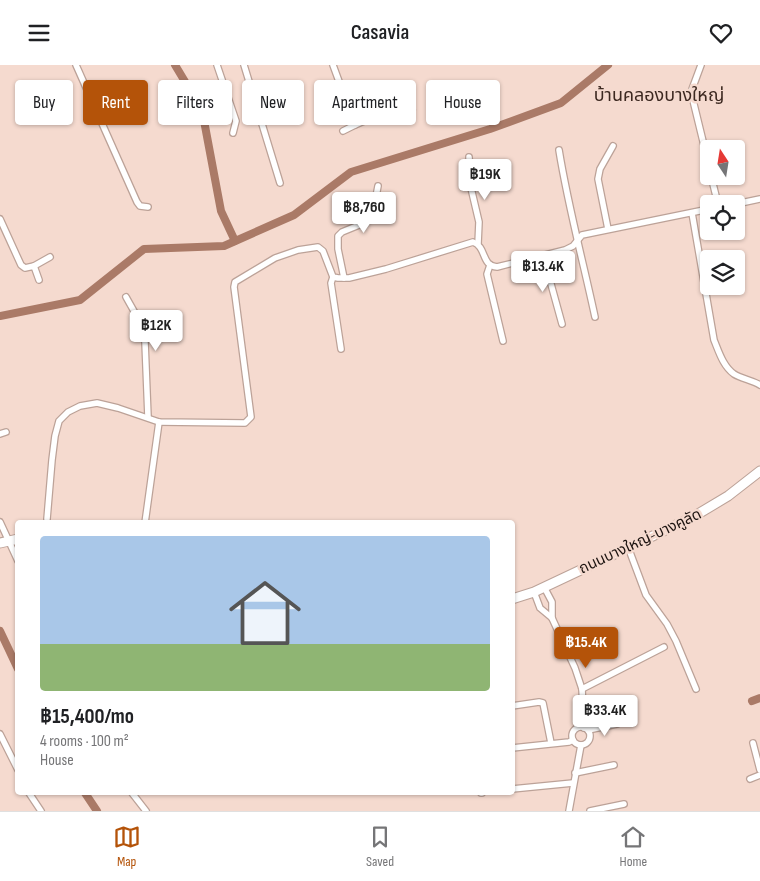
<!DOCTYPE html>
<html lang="en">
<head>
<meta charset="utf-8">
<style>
	:root { --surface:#fff; --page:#f2f2f2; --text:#202124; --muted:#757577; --line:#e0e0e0; --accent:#b45309 }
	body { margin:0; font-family:"Sofia Sans Condensed","Noto Sans Thai",sans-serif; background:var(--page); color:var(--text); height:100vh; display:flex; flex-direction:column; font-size:19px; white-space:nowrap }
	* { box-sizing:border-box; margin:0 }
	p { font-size:16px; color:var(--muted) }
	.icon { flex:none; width:28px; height:28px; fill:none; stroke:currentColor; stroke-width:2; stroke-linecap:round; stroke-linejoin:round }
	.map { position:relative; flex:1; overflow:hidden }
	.details { position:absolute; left:15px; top:455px; width:500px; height:275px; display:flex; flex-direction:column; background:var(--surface); border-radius:5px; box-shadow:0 1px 4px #0004 }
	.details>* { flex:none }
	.top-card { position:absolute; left:15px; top:15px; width:500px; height:45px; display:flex; gap:10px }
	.needle { width:32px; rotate:348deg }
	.buttons { position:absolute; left:700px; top:75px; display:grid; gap:10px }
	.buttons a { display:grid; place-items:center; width:45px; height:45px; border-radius:5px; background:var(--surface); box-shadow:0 1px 4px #0004; font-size:25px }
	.price { position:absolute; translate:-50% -42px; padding:0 11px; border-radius:5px; background:#fff; color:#222; font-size:16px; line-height:32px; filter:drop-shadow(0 1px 2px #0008) }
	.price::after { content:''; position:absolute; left:50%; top:30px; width:15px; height:11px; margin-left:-8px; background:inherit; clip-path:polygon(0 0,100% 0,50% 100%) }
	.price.current { background:var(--accent); color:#fff }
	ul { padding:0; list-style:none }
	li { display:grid; align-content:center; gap:10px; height:265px; padding:0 25px }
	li+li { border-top:1px solid var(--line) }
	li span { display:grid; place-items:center; height:155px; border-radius:5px; color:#555 }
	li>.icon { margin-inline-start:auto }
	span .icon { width:90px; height:90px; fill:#fffc; stroke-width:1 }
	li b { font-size:21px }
	.pill { padding:0 18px; border-radius:5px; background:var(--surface); box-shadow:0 1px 4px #0004; font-size:18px; line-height:45px }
	.pill.current { background:var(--accent); color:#fff }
	header { display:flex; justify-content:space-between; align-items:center; height:65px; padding:0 25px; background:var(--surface); font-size:22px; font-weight:600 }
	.menu { display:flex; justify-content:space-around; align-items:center; height:70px; border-top:1px solid var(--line); background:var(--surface); font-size:14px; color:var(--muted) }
	.menu a { display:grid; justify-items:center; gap:2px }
	.menu .current { color:var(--accent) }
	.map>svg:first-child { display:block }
</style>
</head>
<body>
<header><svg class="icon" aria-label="menu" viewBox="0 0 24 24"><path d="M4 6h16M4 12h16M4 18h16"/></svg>Casavia<svg class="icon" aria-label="heart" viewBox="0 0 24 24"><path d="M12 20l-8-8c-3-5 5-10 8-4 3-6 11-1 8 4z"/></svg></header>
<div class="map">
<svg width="760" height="746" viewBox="0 0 760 746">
	<rect width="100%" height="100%" fill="#f5dacf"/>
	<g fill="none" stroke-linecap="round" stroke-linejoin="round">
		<g stroke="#aa7a67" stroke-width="8">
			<path d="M175,0L202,45L221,146L235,176"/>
			<path d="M0,251L80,235L144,184L224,181L294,150L351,107L490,64L561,38L608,0"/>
			<path d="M0,566L18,604"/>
			<path d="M752,636L760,633"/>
			<path d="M85,728L97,746"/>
		</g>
		<g stroke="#bca298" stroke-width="8">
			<g id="street">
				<path d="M76,0L137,137L140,141L148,142"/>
				<path d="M217,0L236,56L233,68"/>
				<path d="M244,0L280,118"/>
				<path d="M333,0L355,60L343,66"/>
				<path d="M701,0L691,27L709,101"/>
				<path d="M355,60L394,43L404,41L412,45"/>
				<path d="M559,85C568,141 583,196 595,252"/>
				<path d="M469,92L471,123L479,157L478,179"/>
				<path d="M711,111L718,139"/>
				<path d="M736,139L760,134"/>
				<path d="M692,148L714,275C719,287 723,301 734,309C742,314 752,315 760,320"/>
				<path d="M0,154L21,200L25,203L34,201L39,215"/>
				<path d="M608,164L598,114L600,104L613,81"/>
				<path d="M543,190L562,259"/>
				<path d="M490,200L487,209L503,276"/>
				<path d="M34,201L50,192"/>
				<path d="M333,212L331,218L341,284"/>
				<path d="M344,213L338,184V171L342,167L364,158L367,148L374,142L378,121"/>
				<path d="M126,232L135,248L145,277L148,352"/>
				<path d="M0,369L6,367"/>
				<path d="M47,454L52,395L55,371L59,356L68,347L80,341L97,338L118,343L159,357L245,358L251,352L234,222L235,217L275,193L298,185L318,182L323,186L333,212L338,213H349L386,204L473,177C487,182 481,201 497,202L565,185L573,181L582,170L709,144"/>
				<path d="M0,457L18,496"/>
				<path d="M145,458L159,357"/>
				<path d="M628,482L646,530L667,559L676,576L696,624"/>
				<path d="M544,522L552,537V553L575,603L582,624L584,663"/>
				<path d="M534,527L540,543L552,553"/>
				<path d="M582,624L664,582"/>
				<path d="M512,641L539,637L543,638L551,678"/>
				<circle cx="581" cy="671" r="9"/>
				<path d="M588,665L617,659"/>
				<path d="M0,669L18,705"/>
				<path d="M753,678L760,705"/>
				<path d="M512,683L569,677L573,675"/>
				<path d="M575,708L614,700"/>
				<path d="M750,714L760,710"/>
				<path d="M512,724L573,718"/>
				<path d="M29,728L41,746"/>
				<path d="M132,728L146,746"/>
				<path d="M481,728H482"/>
				<path d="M569,746L581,680"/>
				<path d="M590,746L624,739"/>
			</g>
		</g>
		<g stroke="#bca298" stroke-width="11">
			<g id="secondary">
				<path d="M0,478L18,474"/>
				<path d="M512,534L534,527L693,452L728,431L760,406"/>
			</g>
		</g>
		<use href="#street" stroke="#fff" stroke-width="5.5"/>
		<use href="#secondary" stroke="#fff" stroke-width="9"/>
	</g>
	<g text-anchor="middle" stroke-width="5" stroke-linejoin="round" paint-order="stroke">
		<g font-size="15" fill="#1c1310" stroke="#f5dacf">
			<text transform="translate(640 476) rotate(-25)" y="5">ถนนบางใหญ่-บางคูลัด</text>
		</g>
		<g font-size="18" fill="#3c2820" stroke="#f5dacf">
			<text x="659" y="36">บ้านคลองบางใหญ่</text>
		</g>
	</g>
</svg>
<div class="buttons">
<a><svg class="needle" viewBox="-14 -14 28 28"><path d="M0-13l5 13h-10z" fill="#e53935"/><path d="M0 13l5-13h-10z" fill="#757577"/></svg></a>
<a><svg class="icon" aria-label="locate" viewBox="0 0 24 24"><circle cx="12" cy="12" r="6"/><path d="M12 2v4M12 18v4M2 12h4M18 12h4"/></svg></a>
<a><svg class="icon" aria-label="layers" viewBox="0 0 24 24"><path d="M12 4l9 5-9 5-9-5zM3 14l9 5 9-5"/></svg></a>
</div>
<b class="price" style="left:485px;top:136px">฿19K</b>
<b class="price" style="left:364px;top:169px">฿8,760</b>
<b class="price" style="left:543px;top:228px">฿13.4K</b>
<b class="price" style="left:156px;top:287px">฿12K</b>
<b class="price current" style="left:586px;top:604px">฿15.4K</b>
<b class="price" style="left:605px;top:672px">฿33.4K</b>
<div class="top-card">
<a class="pill">Buy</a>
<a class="pill current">Rent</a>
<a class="pill">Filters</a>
<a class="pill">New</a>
<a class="pill">Apartment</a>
<a class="pill">House</a>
</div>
<section class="details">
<ul>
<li><span style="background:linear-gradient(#a9c7e8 70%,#8fb573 0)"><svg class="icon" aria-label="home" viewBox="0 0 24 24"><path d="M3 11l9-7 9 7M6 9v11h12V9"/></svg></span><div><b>฿15,400/mo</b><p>4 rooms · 100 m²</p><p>House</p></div></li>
</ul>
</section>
</div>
<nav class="menu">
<a class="current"><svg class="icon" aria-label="map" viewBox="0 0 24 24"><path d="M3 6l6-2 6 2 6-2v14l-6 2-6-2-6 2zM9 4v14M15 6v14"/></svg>Map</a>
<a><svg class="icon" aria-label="saved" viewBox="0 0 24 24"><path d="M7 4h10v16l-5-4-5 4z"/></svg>Saved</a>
<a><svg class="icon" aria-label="home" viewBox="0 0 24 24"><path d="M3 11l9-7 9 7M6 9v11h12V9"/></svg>Home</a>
</nav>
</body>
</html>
